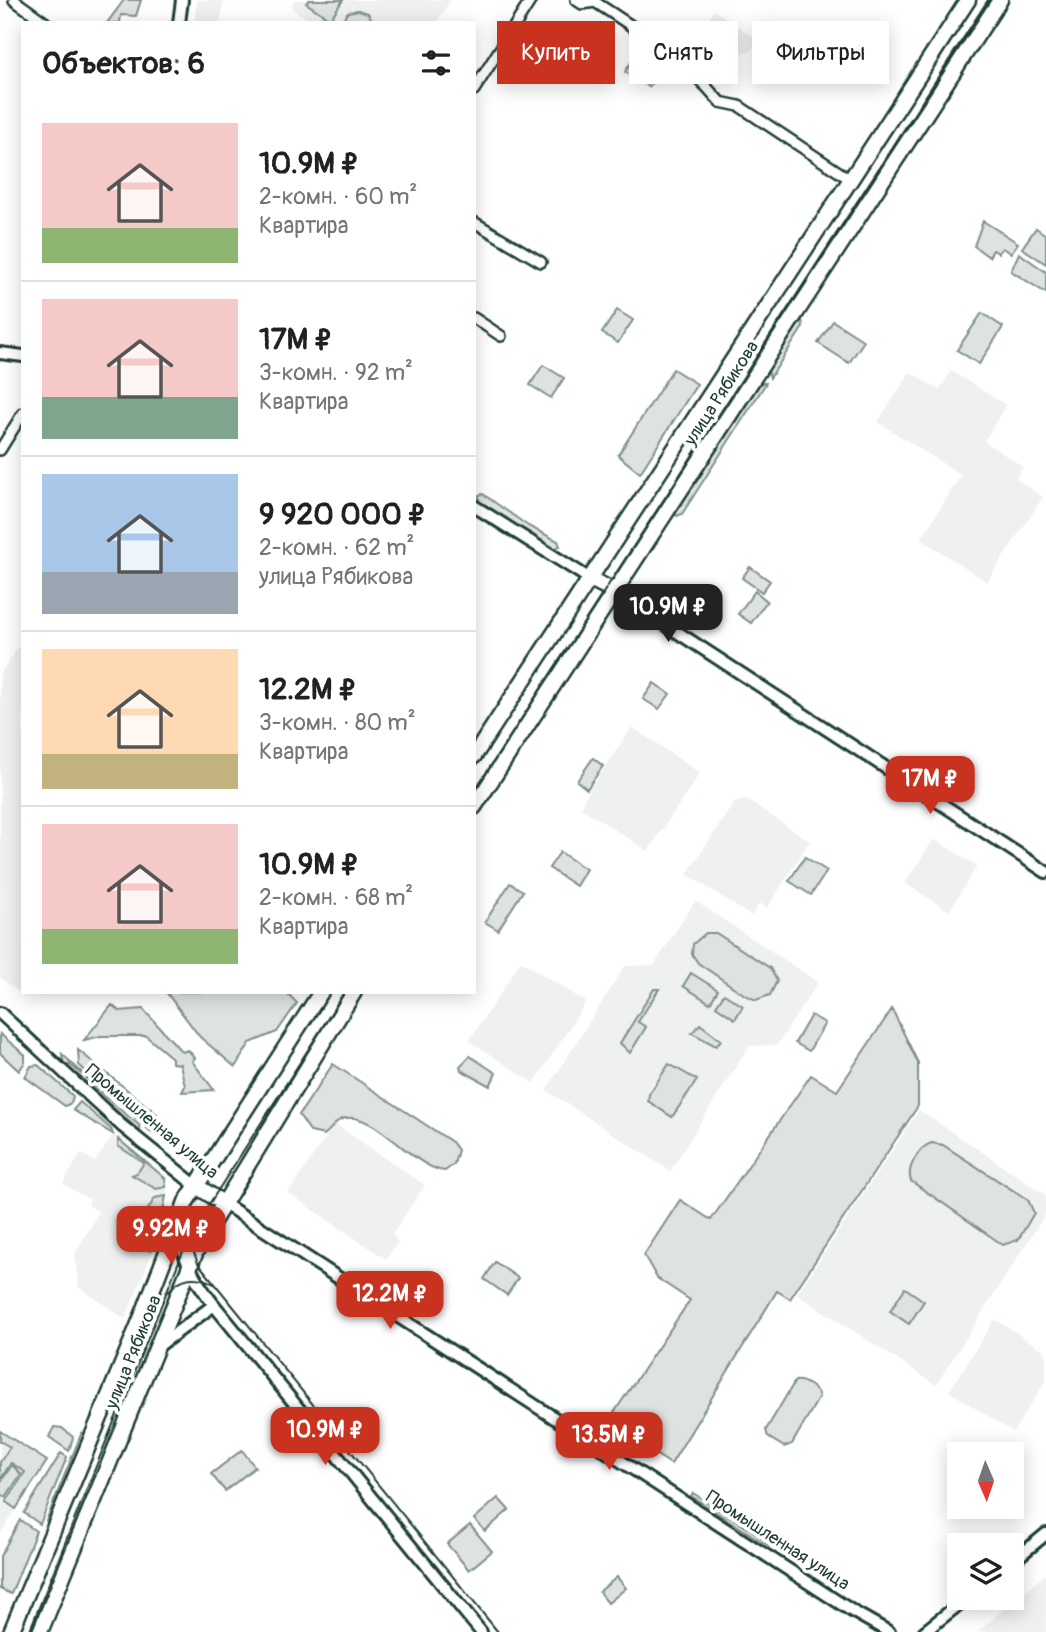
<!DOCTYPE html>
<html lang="ru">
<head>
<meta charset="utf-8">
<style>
	:root { --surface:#fff; --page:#f6f6f6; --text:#202124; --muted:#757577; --line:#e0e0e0; --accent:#c8321e }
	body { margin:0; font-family:Pangolin,sans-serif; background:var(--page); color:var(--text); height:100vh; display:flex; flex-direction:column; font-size:26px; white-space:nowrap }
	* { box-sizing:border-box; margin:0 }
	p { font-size:23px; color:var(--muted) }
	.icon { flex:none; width:38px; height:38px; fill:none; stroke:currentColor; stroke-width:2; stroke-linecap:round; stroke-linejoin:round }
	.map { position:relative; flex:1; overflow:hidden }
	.details { position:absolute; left:21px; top:21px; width:455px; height:973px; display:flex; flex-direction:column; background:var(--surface); border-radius:0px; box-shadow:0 4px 18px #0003 }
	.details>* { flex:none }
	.hud { position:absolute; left:497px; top:21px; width:443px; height:63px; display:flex; gap:14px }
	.needle { width:46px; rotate:178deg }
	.tools { position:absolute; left:947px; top:1442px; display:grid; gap:14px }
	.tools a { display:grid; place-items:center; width:77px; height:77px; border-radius:0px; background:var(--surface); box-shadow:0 4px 18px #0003; font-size:35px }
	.price { position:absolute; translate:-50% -60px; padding:0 16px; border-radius:14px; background:var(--accent); color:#fff; font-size:23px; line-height:46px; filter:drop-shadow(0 2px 4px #0008) }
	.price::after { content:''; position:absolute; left:50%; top:42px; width:21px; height:16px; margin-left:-10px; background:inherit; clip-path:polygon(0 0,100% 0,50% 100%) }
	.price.on { background:#222; color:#fff }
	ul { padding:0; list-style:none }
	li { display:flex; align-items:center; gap:21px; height:175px; padding:0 21px }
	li+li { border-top:2px solid var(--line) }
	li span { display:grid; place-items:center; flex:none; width:196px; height:140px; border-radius:0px; color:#555 }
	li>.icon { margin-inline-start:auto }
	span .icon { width:84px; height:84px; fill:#fffc; stroke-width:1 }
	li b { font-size:30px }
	h2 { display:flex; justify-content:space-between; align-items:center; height:84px; padding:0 21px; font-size:30px }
	.chip { padding:0 24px; border-radius:0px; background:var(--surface); box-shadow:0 4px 18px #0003; font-size:24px; line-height:63px }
	.chip.on { background:var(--accent); color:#fff }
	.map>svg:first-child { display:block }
</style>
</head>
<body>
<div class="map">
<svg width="1046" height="1632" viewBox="0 0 1046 1632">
	<rect width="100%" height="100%" fill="#fff"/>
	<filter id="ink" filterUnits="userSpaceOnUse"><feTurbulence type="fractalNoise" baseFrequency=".0143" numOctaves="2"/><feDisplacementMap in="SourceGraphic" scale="14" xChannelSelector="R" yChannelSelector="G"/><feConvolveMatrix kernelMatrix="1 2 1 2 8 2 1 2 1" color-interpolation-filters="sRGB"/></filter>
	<g filter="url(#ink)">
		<g fill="#eef1f0">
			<path d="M197,0H224L220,23H194Z"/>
			<path d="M294,0H451L436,23H313L292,9Z"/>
			<path d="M714,10L758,40L749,53L745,51L739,55L721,80L685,56Z"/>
			<path d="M951,371L1006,405L984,441L1023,467L1016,479L1043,497L987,582L921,539L961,475L878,422L910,372L939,390Z"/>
			<path d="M23,640V987L19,992L0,978V674Z"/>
			<path d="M632,727L700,773L648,851L581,808L585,797Z"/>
			<path d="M745,799L810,841L767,908L760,903L751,916L687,874L734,803Z"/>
			<path d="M934,839L977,866L949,911L905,883Z"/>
			<path d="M695,901L818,982L777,1045L749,1046L670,1171L546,1090L625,966L654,965Z"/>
			<path d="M521,961L586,1002L534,1083L469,1041Z"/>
			<path d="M919,1110L1046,1195V1213L936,1385L797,1294Z"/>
			<path d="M335,1124L425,1185L392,1234L398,1242L386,1259L288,1193Z"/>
			<path d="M112,1137H119L167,1178L168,1186L156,1244L125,1319L79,1287L75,1253L99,1212L88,1205L90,1200L63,1184L81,1153L95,1162Z"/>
			<path d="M995,1319L1046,1352V1380L1013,1432L949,1391Z"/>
			<path d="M0,1430L47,1460L0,1535Z"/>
			<path d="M1046,1574V1632H977Z"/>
		</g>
		<g fill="#dee3e2" stroke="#7e908b" stroke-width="2">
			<path d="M124,0H141L136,16L121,15L120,23H107Z"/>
			<path d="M309,0H343L330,19L306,3Z"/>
			<path d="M358,10L368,13L374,23H340L348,12Z"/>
			<path d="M634,58L658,74L649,87L625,72Z"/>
			<path d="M983,221L1018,243L1011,253L1002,248L998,253L993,250L989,257L974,246Z"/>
			<path d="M1036,228L1046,235V264L1022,248Z"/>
			<path d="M1019,253L1046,272V293L1011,271Z"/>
			<path d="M617,310L633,320L618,343L602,333Z"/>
			<path d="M982,313L1003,327L979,364L957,350Z"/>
			<path d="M802,319L803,327L770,378L768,370Z"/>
			<path d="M833,321L864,341L849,363L818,343Z"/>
			<path d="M543,365L564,378L551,398L530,385Z"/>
			<path d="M673,369L697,384L640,473L618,455Z"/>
			<path d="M760,383H766L682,514L677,516L675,514Z"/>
			<path d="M483,494L528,526L558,541L560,546L551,550L479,504V495Z"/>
			<path d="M750,567L770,581L762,592L742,578Z"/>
			<path d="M755,591L767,601L751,623L738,614Z"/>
			<path d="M654,683L670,694L659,709L643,699Z"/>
			<path d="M593,758L603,766L587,789L577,781Z"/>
			<path d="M560,852L586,869L576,886L549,868Z"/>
			<path d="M805,857L827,871L811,895L789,881Z"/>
			<path d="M510,883L523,891L498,930L485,922Z"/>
			<path d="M706,933H716L770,968L777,981L770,995L756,1000L745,995L698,963L692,954L693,944Z"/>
			<path d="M691,973L718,990L710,1003L683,986Z"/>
			<path d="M654,989H659L638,1022L646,1027L630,1053L620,1043Z"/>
			<path d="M166,992H286L297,1003L277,1032L250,1043L235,1067L200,1037Z"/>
			<path d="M724,994L743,1006L735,1019L716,1006Z"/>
			<path d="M112,1005L119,1011L143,1009L182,1052L188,1050L195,1058L192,1061L214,1090L182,1092L185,1086L180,1064L172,1063V1058L146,1036H101L84,1040Z"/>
			<path d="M892,1009L918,1063V1106L790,1299L777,1291L671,1464L607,1423L690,1300L657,1278L644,1255L680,1200L711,1220L811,1075L837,1091Z"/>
			<path d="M811,1015L825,1023L809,1051L795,1043Z"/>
			<path d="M700,1024L721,1040L716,1046L692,1033Z"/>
			<path d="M0,1034L25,1055V1062L19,1071L0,1053Z"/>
			<path d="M78,1050L157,1114L152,1133L79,1065Z"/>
			<path d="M62,1054L105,1094L69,1064L68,1067L139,1125L140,1131L64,1065Z"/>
			<path d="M470,1056L496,1073L490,1086L461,1070L460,1066Z"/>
			<path d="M333,1064L452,1142L458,1150L454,1164L445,1171C414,1170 371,1105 340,1120C333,1124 330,1131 324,1135L311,1132L299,1115Z"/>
			<path d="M669,1064L697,1080L672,1117L648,1101L649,1094Z"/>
			<path d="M38,1065L73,1096L71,1103L65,1106L25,1077L31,1066Z"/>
			<path d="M80,1102L111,1129L113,1134L73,1110Z"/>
			<path d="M118,1139L165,1178L166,1187L156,1189L132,1175L137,1173L144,1163L118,1146Z"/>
			<path d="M932,1143L943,1145L1028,1200L1034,1213L1018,1240L1003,1245L911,1181C906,1169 919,1146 932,1143Z"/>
			<path d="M166,1196L156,1244L150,1251L130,1239L155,1198Z"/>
			<path d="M495,1262L518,1278L507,1295L484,1279Z"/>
			<path d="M905,1288L924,1301L909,1324L890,1311Z"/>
			<path d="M795,1381C803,1379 818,1389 819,1397L792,1444L784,1447L768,1437L766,1430Z"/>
			<path d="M54,1427L62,1428L73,1437L69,1451L49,1437Z"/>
			<path d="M0,1431L47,1461L16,1509L6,1502L25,1472L11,1463L0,1480V1462L10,1447L0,1441Z"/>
			<path d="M82,1432L86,1435L48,1524L46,1521Z"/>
			<path d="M242,1450L255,1467L225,1491L211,1474Z"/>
			<path d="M61,1453L67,1457L40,1524L24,1513Z"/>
			<path d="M12,1465L21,1474L6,1497L0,1493V1483Z"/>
			<path d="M693,1493L771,1543L769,1546L691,1496Z"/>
			<path d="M498,1498L509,1510L485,1531L474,1519Z"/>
			<path d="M20,1520L36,1531L11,1594L0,1589V1556Z"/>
			<path d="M470,1525L492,1551L469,1570L447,1544Z"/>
			<path d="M617,1577L626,1588L608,1603L599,1592Z"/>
		</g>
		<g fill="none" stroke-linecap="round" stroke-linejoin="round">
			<g stroke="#1f3d34" stroke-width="14">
				<g id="minor">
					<path d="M14,0L46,23"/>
					<path d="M576,0L582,4L595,2C640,31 686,61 720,102L739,106L851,180"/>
					<path d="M474,90L531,0"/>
					<path d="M474,222L541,262"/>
					<path d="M474,318L501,336"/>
					<path d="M0,450L23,413"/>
				</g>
			</g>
			<g stroke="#1f3d34" stroke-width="16">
				<g id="tertiary">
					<path d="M179,23L182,0"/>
					<path d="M0,353L23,356"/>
					<path d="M474,506L590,579"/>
					<path d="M614,591L1046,872"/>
					<path d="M0,1013L122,1126L195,1185"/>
					<path d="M223,1203L852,1611L889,1632"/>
					<path d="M179,1226C181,1258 195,1280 214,1305L481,1632"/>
					<path d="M157,1347L214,1305"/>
					<path d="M1012,1562L1046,1534"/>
					<path d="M924,1632L967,1598"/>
				</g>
			</g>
			<g stroke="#1f3d34" stroke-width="19">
				<g id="primary">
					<path d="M590,579L614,591"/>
					<path d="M474,756L968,0"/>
					<path d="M474,807L1000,0"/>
					<path d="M195,1185L223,1203"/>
					<path d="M11,1632L143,1314L186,1202L321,992"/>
					<path d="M40,1632L199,1244L354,992"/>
				</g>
			</g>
			<use href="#minor" stroke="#fff" stroke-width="9"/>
			<use href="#tertiary" stroke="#fff" stroke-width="10"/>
			<use href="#primary" stroke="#fff" stroke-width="14"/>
			<g stroke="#1f3d34" stroke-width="2">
				<path d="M474,792L988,0"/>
				<path d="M188,1238L198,1263L498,1632"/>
				<path d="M168,1292C180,1276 197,1274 214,1284"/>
				<path d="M29,1632L190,1234L345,992"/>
			</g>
		</g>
	</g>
	<g text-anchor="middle" stroke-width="7" stroke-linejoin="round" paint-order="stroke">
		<g font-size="18" fill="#1f3d34" stroke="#fff">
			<text transform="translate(721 393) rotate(-57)" y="6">улица Рябикова</text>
			<text transform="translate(152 1121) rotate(40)" y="6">Промышленная улица</text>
			<text transform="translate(133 1352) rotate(-68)" y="6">улица Рябикова</text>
			<text transform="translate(778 1540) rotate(33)" y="6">Промышленная улица</text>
		</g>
	</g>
</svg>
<div class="tools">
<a><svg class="needle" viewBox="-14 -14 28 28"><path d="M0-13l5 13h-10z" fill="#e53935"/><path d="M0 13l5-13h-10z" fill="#757577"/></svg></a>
<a><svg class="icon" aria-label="layers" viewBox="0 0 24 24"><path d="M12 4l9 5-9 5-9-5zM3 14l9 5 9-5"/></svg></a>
</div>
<b class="price on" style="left:668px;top:644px">10.9M ₽</b>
<b class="price" style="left:930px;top:816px">17M ₽</b>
<b class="price" style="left:171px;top:1266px">9.92M ₽</b>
<b class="price" style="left:390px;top:1331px">12.2M ₽</b>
<b class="price" style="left:325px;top:1467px">10.9M ₽</b>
<b class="price" style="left:609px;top:1472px">13.5M ₽</b>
<div class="hud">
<a class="chip on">Купить</a>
<a class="chip">Снять</a>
<a class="chip">Фильтры</a>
</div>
<section class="details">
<h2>Объектов: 6<svg class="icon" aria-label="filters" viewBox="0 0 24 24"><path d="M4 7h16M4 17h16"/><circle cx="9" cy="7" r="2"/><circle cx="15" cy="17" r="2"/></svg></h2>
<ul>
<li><span style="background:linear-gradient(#f6c9c9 75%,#8fb573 0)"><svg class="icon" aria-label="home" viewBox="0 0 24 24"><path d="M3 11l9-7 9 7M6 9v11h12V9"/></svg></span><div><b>10.9M ₽</b><p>2-комн. · 60 m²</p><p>Квартира</p></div></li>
<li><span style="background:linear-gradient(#f6c9c9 70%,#7fa58c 0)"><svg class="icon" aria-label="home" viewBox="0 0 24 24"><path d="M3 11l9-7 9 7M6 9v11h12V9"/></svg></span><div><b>17M ₽</b><p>3-комн. · 92 m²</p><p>Квартира</p></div></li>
<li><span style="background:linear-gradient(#a9c7e8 70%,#9aa5b1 0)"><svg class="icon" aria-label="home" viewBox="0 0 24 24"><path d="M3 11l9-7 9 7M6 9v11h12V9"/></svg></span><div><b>9 920 000 ₽</b><p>2-комн. · 62 m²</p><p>улица Рябикова</p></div></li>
<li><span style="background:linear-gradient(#ffd9b3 75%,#c2b280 0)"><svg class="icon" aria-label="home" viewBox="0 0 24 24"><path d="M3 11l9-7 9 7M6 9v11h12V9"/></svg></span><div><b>12.2M ₽</b><p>3-комн. · 80 m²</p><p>Квартира</p></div></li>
<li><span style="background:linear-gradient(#f6c9c9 75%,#8fb573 0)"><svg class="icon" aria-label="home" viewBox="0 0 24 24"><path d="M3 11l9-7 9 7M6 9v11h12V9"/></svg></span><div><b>10.9M ₽</b><p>2-комн. · 68 m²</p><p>Квартира</p></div></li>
</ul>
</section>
</div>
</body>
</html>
